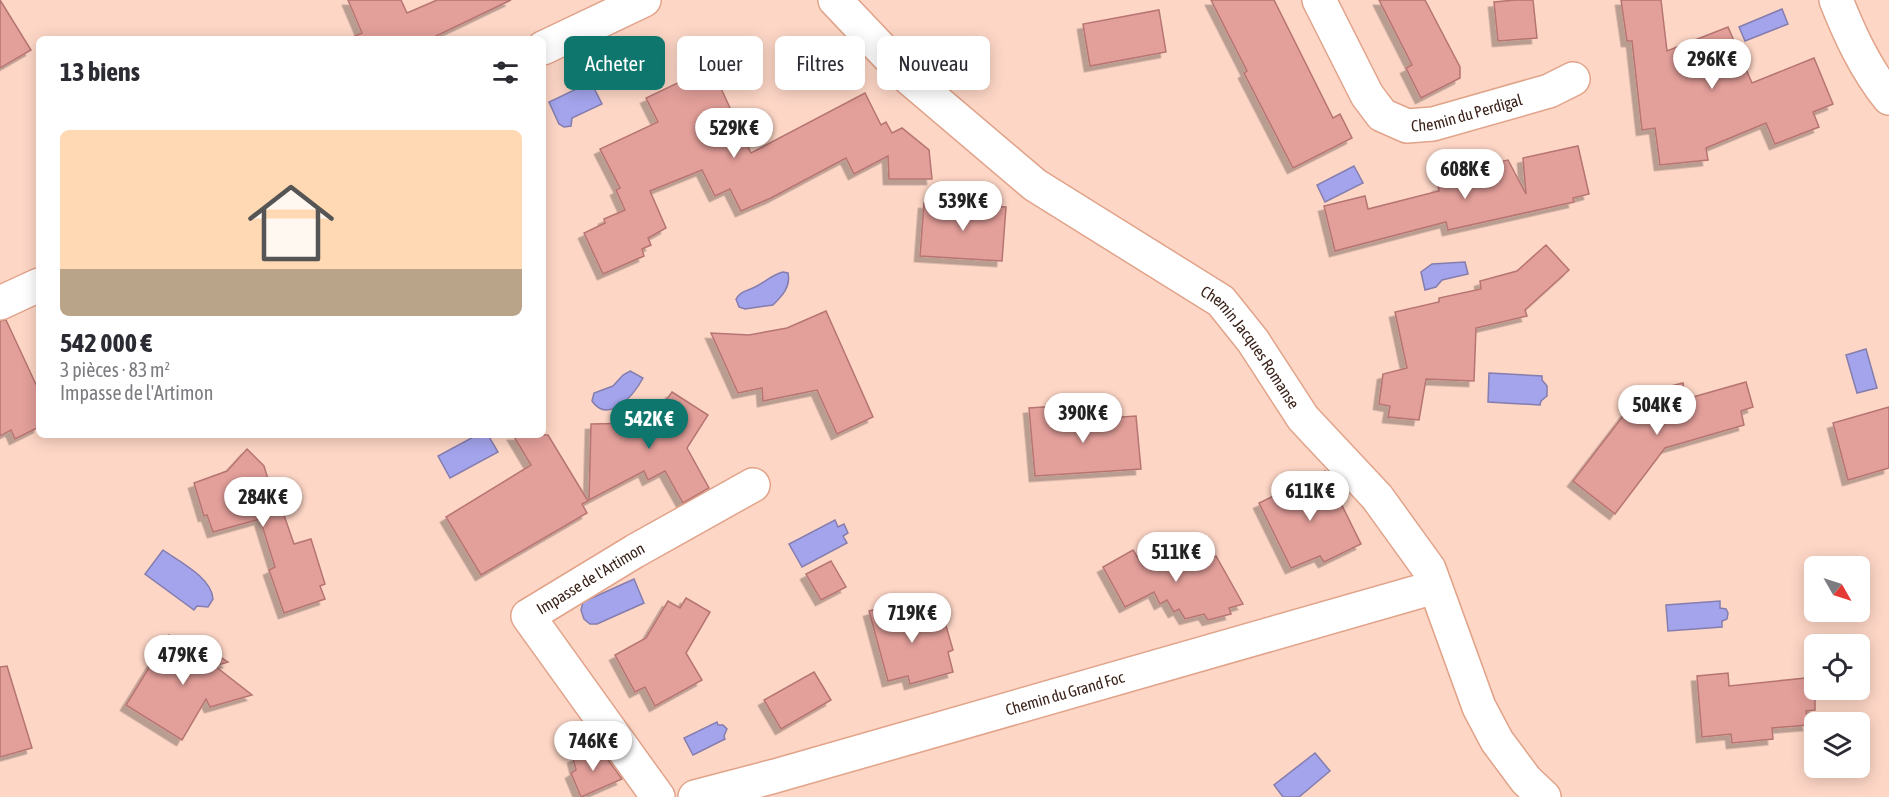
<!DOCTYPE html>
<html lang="fr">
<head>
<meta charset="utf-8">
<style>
	:root { --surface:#fff; --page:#f2f2f3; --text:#2b2b33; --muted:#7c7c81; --accent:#0f766e }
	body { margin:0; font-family:"Asap Condensed",sans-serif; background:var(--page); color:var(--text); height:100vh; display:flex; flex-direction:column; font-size:22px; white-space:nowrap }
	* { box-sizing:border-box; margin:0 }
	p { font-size:20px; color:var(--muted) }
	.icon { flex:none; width:33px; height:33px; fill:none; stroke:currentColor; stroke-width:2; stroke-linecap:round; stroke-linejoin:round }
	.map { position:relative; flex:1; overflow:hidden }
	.details { position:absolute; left:36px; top:36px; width:510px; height:402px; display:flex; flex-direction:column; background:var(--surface); border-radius:9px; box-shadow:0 3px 15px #0003 }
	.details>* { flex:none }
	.hud { position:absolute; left:564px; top:36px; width:570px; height:54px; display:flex; gap:12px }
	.needle { width:39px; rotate:129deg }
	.tools { position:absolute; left:1804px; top:556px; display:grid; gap:12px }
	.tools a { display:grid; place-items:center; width:66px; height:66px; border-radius:9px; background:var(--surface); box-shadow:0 3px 15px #0003; font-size:30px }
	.price { position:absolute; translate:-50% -51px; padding:0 14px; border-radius:21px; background:#fff; color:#222; font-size:20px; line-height:39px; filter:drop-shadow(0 2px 3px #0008) }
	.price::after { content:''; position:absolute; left:50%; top:36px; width:18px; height:14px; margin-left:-9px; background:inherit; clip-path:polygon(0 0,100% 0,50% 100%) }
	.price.on { background:var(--accent); color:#fff }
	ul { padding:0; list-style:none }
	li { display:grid; align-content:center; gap:12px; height:318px; padding:0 24px }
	li span { display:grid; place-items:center; height:186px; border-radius:9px; color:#555 }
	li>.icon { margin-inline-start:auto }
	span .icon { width:108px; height:108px; fill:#fffc; stroke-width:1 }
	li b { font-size:26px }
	h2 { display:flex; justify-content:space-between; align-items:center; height:72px; padding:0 24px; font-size:26px }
	.tag { padding:0 21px; border-radius:9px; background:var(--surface); box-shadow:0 3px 15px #0003; font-size:21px; line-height:54px }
	.tag.on { background:var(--accent); color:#fff }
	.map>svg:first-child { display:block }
</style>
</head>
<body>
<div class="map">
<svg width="1889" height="797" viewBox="0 0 1889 797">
	<defs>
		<filter id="shadow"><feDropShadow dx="-5.5" dy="5.5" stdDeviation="0" flood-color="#0004"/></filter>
	</defs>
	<rect width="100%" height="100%" fill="#fdd6c6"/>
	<g fill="#a4a4ed" stroke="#847dad" stroke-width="1.5">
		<path d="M1782,9L1788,24L1745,41L1739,27Z"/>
		<path d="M591,82L602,104L572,118L571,126L564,127L559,124L549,102Z"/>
		<path d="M1354,166L1363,183L1325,202L1317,185Z"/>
		<path d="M1465,262L1468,274L1442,280L1436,287L1425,290L1421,272L1432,264Z"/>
		<path d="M783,272L788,273C791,287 782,296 773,305L745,309L739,307L736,299C741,290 749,291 757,286C766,281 772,275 783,272Z"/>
		<path d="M1866,349L1877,388L1857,393L1846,355Z"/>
		<path d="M630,371L643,378C635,393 609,426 592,401L594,393L613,386L623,375Z"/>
		<path d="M1489,373L1542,376V380L1547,386V396L1541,401L1540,405L1488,402Z"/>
		<path d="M477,435H488L498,452L450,478L438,456Z"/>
		<path d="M835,520L838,527L844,524L848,533L843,536L847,543L802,567L789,544Z"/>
		<path d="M163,550C180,562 212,578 213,599L208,607L197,606L194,610L145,574Z"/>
		<path d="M634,579L644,603L597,624H590L584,619L581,610L583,602Z"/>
		<path d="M1720,601V608L1726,609L1728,613L1727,619L1722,621V627L1668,631L1666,605Z"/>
		<path d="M717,722L718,725H723L727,729L724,736L725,739L693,755L684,738Z"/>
		<path d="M1315,753L1330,771L1299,797H1283L1274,785Z"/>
	</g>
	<g fill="#e39f9a" stroke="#b67572" stroke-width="1.5" filter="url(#shadow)">
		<path d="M0,0L31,50L0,68Z"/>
		<path d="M348,0H401L407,13L437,0H511L430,39H348L362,33Z"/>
		<path d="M1211,0H1274L1333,118L1340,114L1352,138L1293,168L1244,73L1247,71Z"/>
		<path d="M1379,0H1425L1460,67V78L1421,98L1406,68L1412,65Z"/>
		<path d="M1515,0H1533L1537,38L1498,41L1494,2Z"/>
		<path d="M1621,0H1661L1667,51L1728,27L1752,83L1814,58L1833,104L1813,112L1819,127L1775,144L1766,123L1706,148L1708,160L1660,165L1655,128L1642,130L1632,41H1627Z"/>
		<path d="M1159,10L1166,52L1090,66L1083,24Z"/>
		<path d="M711,67L751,153L865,93L881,125L886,122L892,133L902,128L929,150L932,179H889L888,156L854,174L846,158L771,198L741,211L730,189L715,196L702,170L650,191L666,228L648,238L651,245L642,249L644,256L603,274L584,233L605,223L604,219L625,210L616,190L620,188L600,149L658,122L646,98Z"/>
		<path d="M1578,146L1589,194L1573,198L1574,202L1448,230L1446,222L1335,251L1324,206L1365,196L1368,209L1439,191L1438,186L1461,181L1459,171L1508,160L1526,194L1523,158Z"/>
		<path d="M924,203L1006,207L1002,261L920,256Z"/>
		<path d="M1546,245L1569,270L1525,310L1527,316L1476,328L1474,381L1426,379L1419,420L1388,417L1390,406L1379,404L1383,374L1407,368L1395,312L1439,302V298L1481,289L1480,281L1517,271Z"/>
		<path d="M826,311L873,417L837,434L817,390L763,401L762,388L738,393L711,333L749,335L787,328Z"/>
		<path d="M6,320L39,391V427L15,439L11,430L0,436V321Z"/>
		<path d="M1746,382L1753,407L1741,411L1744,425L1665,448L1615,514L1573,481L1640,394L1683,383L1686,399Z"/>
		<path d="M672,392L708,415L687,448L709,488L683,503L665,471L648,480L644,471L589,500L591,424L641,423L655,416Z"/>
		<path d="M1058,406L1060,421L1136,416L1141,469L1035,476L1029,408Z"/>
		<path d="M1889,407V468L1848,480L1833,423Z"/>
		<path d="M513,435H548L588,501L582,504L587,513L481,575L446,517L531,465Z"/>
		<path d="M247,449L264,466L273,496L277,495L294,544L311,539L325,584L320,586L325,599L284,613L269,570L275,567L260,519L213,532L207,515L204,516L194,483L227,471Z"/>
		<path d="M1325,471L1361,544L1324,562L1320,556L1291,568L1259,503Z"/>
		<path d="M1184,544L1196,566L1216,556L1243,604L1229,608L1231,614L1208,620L1204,614L1185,619L1179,609L1174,612L1167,600L1160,604L1154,592L1125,607L1103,567L1133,550L1143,566Z"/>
		<path d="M831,561L846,587L821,600L806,574Z"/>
		<path d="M686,598L710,612L686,653L702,680L655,706L645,687L635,692L615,655L646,638L668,601L680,608Z"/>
		<path d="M901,602L906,621L942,612L953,650L948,652L953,672L910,684L908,676L888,681L869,611Z"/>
		<path d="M169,635L184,645L181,638L187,643L190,637L228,662L215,666L252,695L210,707L206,699L182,740L126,705Z"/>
		<path d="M7,666L32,748L0,757V667Z"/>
		<path d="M814,672L831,700L781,729L764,700Z"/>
		<path d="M1728,673L1729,686L1815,677V710L1806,711L1808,725L1772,728L1773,739L1732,743L1731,734L1702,737L1697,676Z"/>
		<path d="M598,746L622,779L581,797L571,773L576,770L573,758Z"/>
	</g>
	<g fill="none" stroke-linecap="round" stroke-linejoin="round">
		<g stroke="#e1a389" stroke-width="36">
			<g id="minor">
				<path id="s1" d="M835,0L909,78L1035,185L1221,301L1253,341L1303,418L1377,497L1429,569L1479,707L1497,741L1526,780L1544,797"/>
				<path id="s2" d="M1319,0L1367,95L1382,115L1407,126L1433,124L1549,91L1573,79"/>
				<path d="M1836,0C1850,35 1865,68 1889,98"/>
				<path d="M543,48L644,0"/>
				<path d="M0,303L39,285"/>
				<path id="s3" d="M658,797L528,616L635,551L753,485"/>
				<path id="s4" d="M695,797L775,776L1435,587"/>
			</g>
		</g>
		<use href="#minor" stroke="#fff" stroke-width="33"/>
	</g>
	<g text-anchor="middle" stroke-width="5" stroke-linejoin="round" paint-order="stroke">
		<g font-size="16" fill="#3a2219" stroke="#f7e9e4">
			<text dy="6" stroke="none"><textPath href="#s2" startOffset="220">Chemin du Perdigal</textPath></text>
			<text dy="6" stroke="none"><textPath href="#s1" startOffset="546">Chemin Jacques Romanse</textPath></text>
			<text dy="6" stroke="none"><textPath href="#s3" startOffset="296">Impasse de l'Artimon</textPath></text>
			<text dy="6" stroke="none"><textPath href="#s4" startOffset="384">Chemin du Grand Foc</textPath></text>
		</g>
	</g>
</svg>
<div class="tools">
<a><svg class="needle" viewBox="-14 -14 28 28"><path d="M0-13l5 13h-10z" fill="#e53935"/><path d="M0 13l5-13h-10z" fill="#7c7c81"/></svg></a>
<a><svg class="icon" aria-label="locate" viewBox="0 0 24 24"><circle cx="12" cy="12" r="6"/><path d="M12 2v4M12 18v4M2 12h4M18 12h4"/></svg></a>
<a><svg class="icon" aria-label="layers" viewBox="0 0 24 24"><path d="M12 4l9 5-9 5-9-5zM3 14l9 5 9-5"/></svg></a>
</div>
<b class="price" style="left:1712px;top:90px">296K €</b>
<b class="price" style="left:734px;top:159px">529K €</b>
<b class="price" style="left:1465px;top:200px">608K €</b>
<b class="price" style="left:963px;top:232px">539K €</b>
<b class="price" style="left:1657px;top:436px">504K €</b>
<b class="price" style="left:1083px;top:444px">390K €</b>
<b class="price on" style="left:649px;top:450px">542K €</b>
<b class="price" style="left:1310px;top:522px">611K €</b>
<b class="price" style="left:263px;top:528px">284K €</b>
<b class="price" style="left:1176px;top:583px">511K €</b>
<b class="price" style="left:912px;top:644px">719K €</b>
<b class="price" style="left:183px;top:686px">479K €</b>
<b class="price" style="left:593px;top:772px">746K €</b>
<div class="hud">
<a class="tag on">Acheter</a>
<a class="tag">Louer</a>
<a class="tag">Filtres</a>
<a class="tag">Nouveau</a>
</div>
<section class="details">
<h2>13 biens<svg class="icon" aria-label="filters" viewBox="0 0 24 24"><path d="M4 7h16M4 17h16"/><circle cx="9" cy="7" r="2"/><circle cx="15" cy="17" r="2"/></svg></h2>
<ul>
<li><span style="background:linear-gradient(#ffd9b3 75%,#b9a48a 0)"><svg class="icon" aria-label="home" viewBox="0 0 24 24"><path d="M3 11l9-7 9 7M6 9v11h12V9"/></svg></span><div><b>542 000 €</b><p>3 pièces · 83 m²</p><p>Impasse de l'Artimon</p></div></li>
</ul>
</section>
</div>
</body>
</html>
